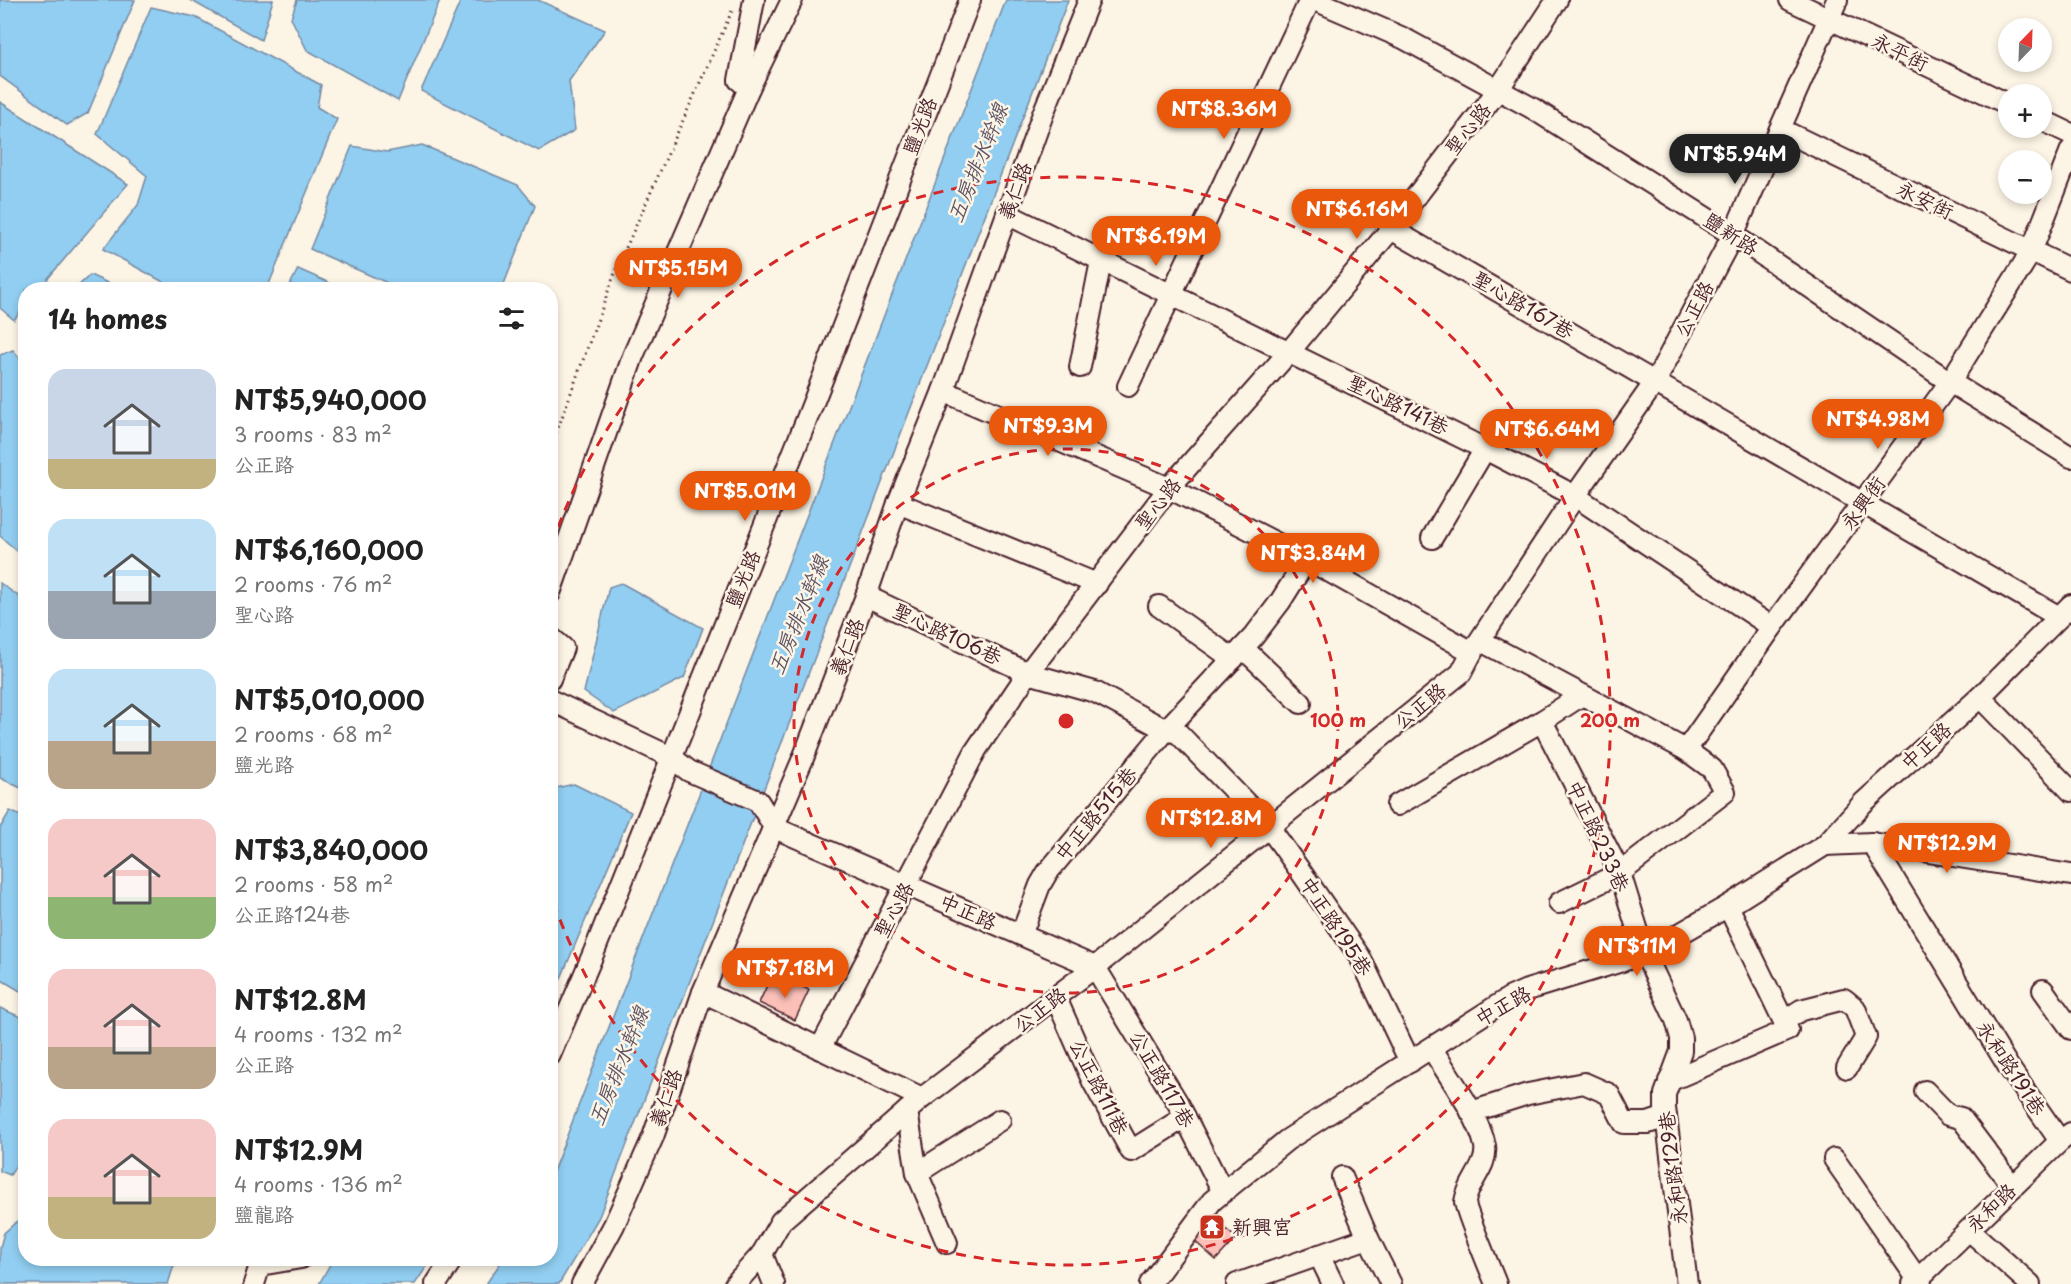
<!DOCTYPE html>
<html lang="en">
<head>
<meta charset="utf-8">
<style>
	:root { --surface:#fff; --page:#f2f2f2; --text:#222; --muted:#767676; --accent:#ea580c }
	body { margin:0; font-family:"Playpen Sans","LXGW WenKai TC",sans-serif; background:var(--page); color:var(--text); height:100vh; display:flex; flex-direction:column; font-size:22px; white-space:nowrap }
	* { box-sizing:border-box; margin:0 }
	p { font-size:20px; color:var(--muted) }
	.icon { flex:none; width:33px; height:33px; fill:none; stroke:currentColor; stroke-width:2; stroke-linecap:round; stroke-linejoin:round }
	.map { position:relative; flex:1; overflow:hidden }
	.panel { position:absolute; left:18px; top:282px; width:540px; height:984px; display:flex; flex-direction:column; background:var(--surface); border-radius:24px; box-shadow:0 3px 9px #0003 }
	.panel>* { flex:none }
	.needle { width:39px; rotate:23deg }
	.tools { position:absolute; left:1998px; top:18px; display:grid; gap:12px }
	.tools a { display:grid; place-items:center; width:54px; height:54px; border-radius:50%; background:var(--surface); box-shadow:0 3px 9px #0003; font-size:30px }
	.price { position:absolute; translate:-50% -51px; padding:0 14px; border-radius:21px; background:var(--accent); color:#fff; font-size:20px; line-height:39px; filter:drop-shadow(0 2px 3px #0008) }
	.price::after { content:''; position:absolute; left:50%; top:36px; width:18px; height:14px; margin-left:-9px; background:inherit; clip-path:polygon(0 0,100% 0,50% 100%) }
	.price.active { background:#222; color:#fff }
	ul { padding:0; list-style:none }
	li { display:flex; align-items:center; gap:18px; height:150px; padding:0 30px }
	li span { display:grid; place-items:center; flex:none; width:168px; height:120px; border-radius:18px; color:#555 }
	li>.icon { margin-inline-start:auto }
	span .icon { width:72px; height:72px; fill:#fffc; stroke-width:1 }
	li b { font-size:26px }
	h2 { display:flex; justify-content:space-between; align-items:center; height:72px; padding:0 30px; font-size:26px }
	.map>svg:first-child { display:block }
</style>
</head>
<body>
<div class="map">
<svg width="2071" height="1284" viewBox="0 0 2071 1284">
	<rect width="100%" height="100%" fill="#fcf5e5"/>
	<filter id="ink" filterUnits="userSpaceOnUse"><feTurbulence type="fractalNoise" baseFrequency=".0167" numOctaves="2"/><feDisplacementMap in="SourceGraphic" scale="12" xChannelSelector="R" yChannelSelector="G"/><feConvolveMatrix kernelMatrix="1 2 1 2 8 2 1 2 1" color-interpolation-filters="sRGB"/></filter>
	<g filter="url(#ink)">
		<g fill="#91cef1" stroke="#7588a2" stroke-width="1.5">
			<path d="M0,0H135L88,113L67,125L0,76Z"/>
			<path d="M190,0H273L261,40Z"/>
			<path d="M297,0H440L398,101L307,50L291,18Z"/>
			<path d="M461,0H538L605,30L569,81L575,130L539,151L421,91Z"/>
			<path d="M1006,0H1068L599,1217L559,1284H486L503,1259L550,1258L551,1177Z"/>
			<path d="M151,7L195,17L321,85L317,107L337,119L267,289H176L103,249L138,205L147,176L97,134Z"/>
			<path d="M0,102L128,184L39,289L26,290L25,306L14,320L0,308Z"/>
			<path d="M422,145L518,185L535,206L502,289H401L310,249L352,146L387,152Z"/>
			<path d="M298,269L343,289H288Z"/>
			<path d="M90,275L121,289H75Z"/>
			<path d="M13,350L25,364V558L0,536V355Z"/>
			<path d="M0,583L25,601V790L0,778Z"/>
			<path d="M621,583L703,628L684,678L614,713L584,692L609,587Z"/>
			<path d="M574,784L631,812L551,1002V789Z"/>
			<path d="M10,811L25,818V994L0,979V828Z"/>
			<path d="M0,1008L25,1019V1152L10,1175L0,1171Z"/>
			<path d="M25,1214L26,1258L176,1259L168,1284H0V1247L4,1233Z"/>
			<path d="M333,1259V1258L432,1259L415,1284H319Z"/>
		</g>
		<g fill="#fbc0b8" stroke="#4a1f2b" stroke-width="1.5">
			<path d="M789,980L809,990L795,1020L759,1003L769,981L785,989Z"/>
			<path d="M1211,1216L1236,1238L1216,1260L1191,1238Z"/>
		</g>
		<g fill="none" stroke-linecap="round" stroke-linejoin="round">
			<g stroke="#4a1f2b" stroke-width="24">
				<g id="minor">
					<path d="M1315,0L1403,38L1532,108L1733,235L1950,382L2071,457"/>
					<path d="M1790,0L2008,104"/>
					<path d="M749,88L739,80L754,0"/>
					<path d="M2042,120L2071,134"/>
					<path d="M1780,129L2071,270"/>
					<path d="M1007,214L1485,449L1575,496L1772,627"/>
					<path d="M1391,229L2059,617"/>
					<path d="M1080,367L1101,261"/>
					<path d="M1128,386L1310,0"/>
					<path d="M943,391L1169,488L1307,559L1472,652"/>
					<path d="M898,503L1097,584"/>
					<path d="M1432,538L1485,449"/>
					<path d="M550,593L633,356L749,88L792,0"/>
					<path d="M866,596L1028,673L1095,692L1166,730L1178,733L1269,827L1301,872L1360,957L1410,1062"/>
					<path d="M1159,606L1233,659"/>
					<path d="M550,637L563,648L550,679"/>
					<path d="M1481,641L1686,750L1712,769L1725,792L1620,873L1559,903"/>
					<path d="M1243,648L1301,703"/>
					<path d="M1980,697L2071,791"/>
					<path d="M550,700L671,757L689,771L758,801L775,828L1095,967L1179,1105L1223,1192"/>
					<path d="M1542,721L1620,873L1645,954L1676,1020L1681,1038V1051L1665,1094V1108L1687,1284"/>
					<path d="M1686,750L1772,627L1950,382L2031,252L2071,150"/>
					<path d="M1397,805L1542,721L1582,695"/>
					<path d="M1872,843L2008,1066L2060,1141"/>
					<path d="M1825,845L1872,843L2071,875"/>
					<path d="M1021,935L1040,885L1047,873L1166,730L1254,636L1280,602L1307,559"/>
					<path d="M2043,990L2071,1029"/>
					<path d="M703,992L922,1098"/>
					<path d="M1056,998L1093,1082L1131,1151L1185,1117"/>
					<path d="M1784,1021L1801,1010L1844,999L1855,1008L1866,1037L1847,1068"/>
					<path d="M820,1049L976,750L1028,673L1169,488L1289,352L1391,229L1498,90L1557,0"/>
					<path d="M1432,1049C1448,1075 1480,1118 1485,1146C1488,1167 1468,1181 1465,1202C1465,1210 1491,1271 1496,1284"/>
					<path d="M550,1055L594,952L808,416L970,0"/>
					<path d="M1669,1081L1788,1030L1728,906"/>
					<path d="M1925,1091L1948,1115L1961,1118L2013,1187"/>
					<path d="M907,1111L917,1173L947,1243"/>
					<path d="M1471,1112L1528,1094L1584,1083L1609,1094L1624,1123H1648L1666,1117"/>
					<path d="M1834,1159L1921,1284"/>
					<path d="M917,1173L1000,1120"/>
					<path d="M1342,1177L1368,1238L1391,1284"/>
					<path d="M1969,1230L2030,1284"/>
					<path d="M762,1254L774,1284"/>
					<path d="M1319,1255L1333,1284"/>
					<path d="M254,1284L260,1265L301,1258"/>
					<path d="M436,1284L453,1258"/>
					<path d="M582,1284L614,1225L653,1137L703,992L802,761L866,596L898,503L943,391L1044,111L1089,0"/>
					<path d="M735,1284L762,1254L781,1221L922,1098L1095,967L1461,673L1472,652L1575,496L1655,382L1733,235L1837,0"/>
					<path d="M1150,1284L1212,1201L1287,1140L1509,998L1527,990L1645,954L1728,906L1825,845L1863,803L1980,697L2071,605"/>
					<path d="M1237,1284L1368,1238"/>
					<path d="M1913,1284L2060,1141L2071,1133"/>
				</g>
			</g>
			<path stroke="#4a1f2b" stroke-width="3" stroke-dasharray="1.5 4.5" stroke-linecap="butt" d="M550,450L616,270L732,11"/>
			<use href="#minor" stroke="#fcf5e5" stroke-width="20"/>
		</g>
	</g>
	<g fill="none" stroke="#d62828" stroke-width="3" stroke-dasharray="10 8">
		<circle cx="1066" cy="721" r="272"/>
		<path d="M552 544A544 544 0 1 1 552 898"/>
	</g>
	<defs>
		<g id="temple-square" transform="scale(1.35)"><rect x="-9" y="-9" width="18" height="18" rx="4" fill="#c8321e" stroke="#fcf5e5"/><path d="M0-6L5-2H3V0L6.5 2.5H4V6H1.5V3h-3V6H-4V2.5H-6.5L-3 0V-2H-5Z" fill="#fff"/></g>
	</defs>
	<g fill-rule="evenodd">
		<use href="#temple-square" x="1212" y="1227"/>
	</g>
	<g text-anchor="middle" stroke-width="5" stroke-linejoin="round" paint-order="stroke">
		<g font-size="20" fill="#4a1f2b" stroke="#fcf5e5">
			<text transform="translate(1900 52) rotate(26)" y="7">永平街</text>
			<text transform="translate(920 126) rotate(-69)" y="7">鹽光路</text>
			<text transform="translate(1468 129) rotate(-52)" y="7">聖心路</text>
			<text transform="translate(1015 191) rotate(-70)" y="7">義仁路</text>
			<text transform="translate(1925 200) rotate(26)" y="7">永安街</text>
			<text transform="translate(1731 234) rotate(33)" y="7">鹽新路</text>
			<text transform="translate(1523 305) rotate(30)" y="7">聖心路167巷</text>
			<text transform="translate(1694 309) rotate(-62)" y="7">公正路</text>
			<text transform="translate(1398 405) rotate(26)" y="7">聖心路141巷</text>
			<text transform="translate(1863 503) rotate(-54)" y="7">永興街</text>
			<text transform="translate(1158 504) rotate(-52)" y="7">聖心路</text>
			<text transform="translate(743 579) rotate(-68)" y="7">鹽光路</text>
			<text transform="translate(947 634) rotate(25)" y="7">聖心路106巷</text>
			<text transform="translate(847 647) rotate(-69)" y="7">義仁路</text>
			<text transform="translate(1420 706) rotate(-39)" y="7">公正路</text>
			<text transform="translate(1926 746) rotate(-42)" y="7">中正路</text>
			<text transform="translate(1096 814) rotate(-50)" y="7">中正路515巷</text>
			<text transform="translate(1598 836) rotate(65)" y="7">中正路233巷</text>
			<text transform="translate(894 910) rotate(-62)" y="7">聖心路</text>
			<text transform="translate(968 912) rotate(24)" y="7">中正路</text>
			<text transform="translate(1336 926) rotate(57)" y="7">中正路195巷</text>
			<text transform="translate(1503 1006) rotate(-29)" y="7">中正路</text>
			<text transform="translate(1040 1010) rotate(-37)" y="7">公正路</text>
			<text transform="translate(2011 1068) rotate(57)" y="7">永和路191巷</text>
			<text transform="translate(1162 1079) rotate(60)" y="7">公正路117巷</text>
			<text transform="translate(1099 1087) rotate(63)" y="7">公正路111巷</text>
			<text transform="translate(666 1098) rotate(-71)" y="7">義仁路</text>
			<text transform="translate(1673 1168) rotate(-97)" y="7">永和路129巷</text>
			<text transform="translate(1991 1208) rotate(-44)" y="7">永和路</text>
		</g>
		<g font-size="20" fill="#4a1f2b" stroke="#fcf5e5" text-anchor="start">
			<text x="1232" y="1234">新興宮</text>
		</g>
		<g font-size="21" font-style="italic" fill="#5f5466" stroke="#fcf5e5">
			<text transform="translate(978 163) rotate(-68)" y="7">五房排水幹線</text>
			<text transform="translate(799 615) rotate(-68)" y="7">五房排水幹線</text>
			<text transform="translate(619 1066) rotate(-68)" y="7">五房排水幹線</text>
		</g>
	</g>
	<circle cx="1066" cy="721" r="9" fill="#d62828" stroke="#fcf5e5" stroke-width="3"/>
	<g font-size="18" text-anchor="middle" font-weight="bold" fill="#d62828" stroke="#fcf5e5" stroke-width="5" stroke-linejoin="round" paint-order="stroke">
		<text x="1338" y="727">100 m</text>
		<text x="1610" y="727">200 m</text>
	</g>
</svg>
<div class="tools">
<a><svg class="needle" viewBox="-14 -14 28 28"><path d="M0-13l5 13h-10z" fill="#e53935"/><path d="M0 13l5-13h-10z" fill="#767676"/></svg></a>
<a>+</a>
<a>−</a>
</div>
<b class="price" style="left:1224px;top:140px">NT$8.36M</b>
<b class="price active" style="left:1735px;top:185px">NT$5.94M</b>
<b class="price" style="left:1357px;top:240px">NT$6.16M</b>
<b class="price" style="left:1156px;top:267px">NT$6.19M</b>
<b class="price" style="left:678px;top:299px">NT$5.15M</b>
<b class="price" style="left:1878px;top:450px">NT$4.98M</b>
<b class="price" style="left:1048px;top:457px">NT$9.3M</b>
<b class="price" style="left:1547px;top:460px">NT$6.64M</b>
<b class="price" style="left:745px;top:522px">NT$5.01M</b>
<b class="price" style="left:1313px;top:584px">NT$3.84M</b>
<b class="price" style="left:1211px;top:849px">NT$12.8M</b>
<b class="price" style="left:1947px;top:874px">NT$12.9M</b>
<b class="price" style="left:1637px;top:977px">NT$11M</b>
<b class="price" style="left:785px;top:999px">NT$7.18M</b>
<section class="panel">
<h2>14 homes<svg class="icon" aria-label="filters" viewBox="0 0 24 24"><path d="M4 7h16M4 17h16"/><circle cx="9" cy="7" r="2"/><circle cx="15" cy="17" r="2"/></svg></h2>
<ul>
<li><span style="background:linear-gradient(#c9d6e8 75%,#c2b280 0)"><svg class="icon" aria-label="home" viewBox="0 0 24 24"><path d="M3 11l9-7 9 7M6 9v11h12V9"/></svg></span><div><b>NT$5,940,000</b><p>3 rooms · 83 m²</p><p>公正路</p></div></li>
<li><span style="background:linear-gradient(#bfe0f5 60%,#9aa5b1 0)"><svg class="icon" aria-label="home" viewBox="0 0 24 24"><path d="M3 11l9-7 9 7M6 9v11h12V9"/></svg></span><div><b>NT$6,160,000</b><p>2 rooms · 76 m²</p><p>聖心路</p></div></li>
<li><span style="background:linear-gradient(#bfe0f5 60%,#b9a48a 0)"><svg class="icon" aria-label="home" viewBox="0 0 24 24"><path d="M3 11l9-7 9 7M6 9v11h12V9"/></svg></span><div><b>NT$5,010,000</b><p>2 rooms · 68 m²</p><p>鹽光路</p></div></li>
<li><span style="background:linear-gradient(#f6c9c9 65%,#8fb573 0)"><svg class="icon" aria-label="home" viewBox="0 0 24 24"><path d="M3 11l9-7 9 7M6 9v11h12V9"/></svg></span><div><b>NT$3,840,000</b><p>2 rooms · 58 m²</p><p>公正路124巷</p></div></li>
<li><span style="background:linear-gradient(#f6c9c9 65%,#b9a48a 0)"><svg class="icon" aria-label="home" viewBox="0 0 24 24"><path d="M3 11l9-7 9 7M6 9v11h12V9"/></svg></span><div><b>NT$12.8M</b><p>4 rooms · 132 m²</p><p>公正路</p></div></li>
<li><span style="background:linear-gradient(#f6c9c9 65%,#c2b280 0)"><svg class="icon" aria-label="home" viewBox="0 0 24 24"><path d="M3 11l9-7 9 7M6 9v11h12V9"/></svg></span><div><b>NT$12.9M</b><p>4 rooms · 136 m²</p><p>鹽龍路</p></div></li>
</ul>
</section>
</div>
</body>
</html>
